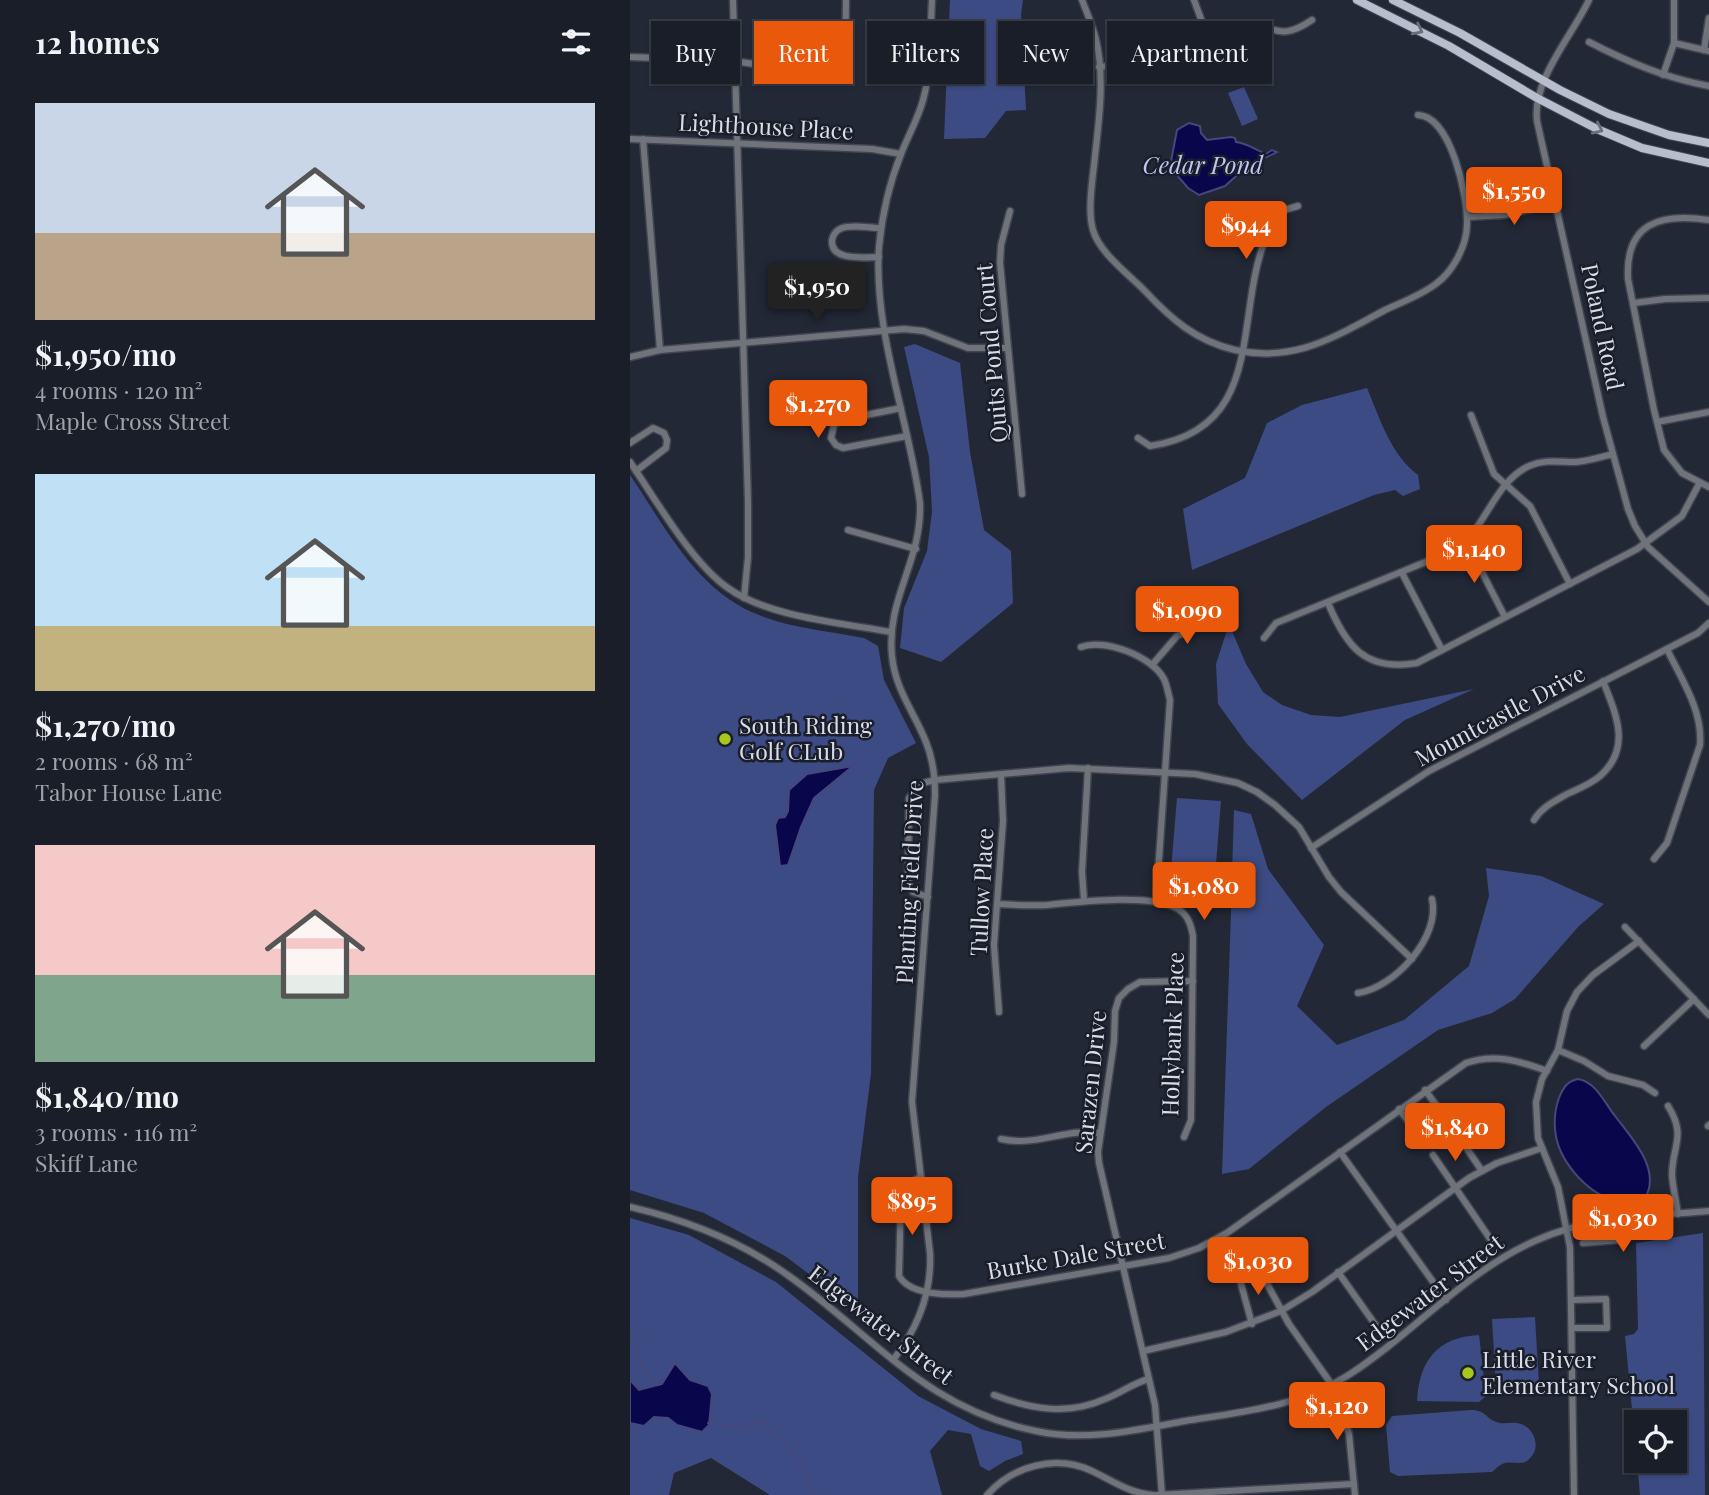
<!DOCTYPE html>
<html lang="en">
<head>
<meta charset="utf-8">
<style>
	:root { --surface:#1a1e28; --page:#232730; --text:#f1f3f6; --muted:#9fa2a8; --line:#383c45; --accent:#ea580c }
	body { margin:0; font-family:"Playfair Display",serif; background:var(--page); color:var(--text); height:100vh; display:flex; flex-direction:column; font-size:26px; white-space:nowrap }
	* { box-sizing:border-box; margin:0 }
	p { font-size:23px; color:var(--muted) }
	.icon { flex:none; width:38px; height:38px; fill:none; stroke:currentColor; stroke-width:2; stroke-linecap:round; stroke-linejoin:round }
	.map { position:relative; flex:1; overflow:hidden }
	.panel { display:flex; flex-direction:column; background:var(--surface); width:630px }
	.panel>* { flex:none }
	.hud { position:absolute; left:21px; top:21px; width:665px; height:63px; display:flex; gap:14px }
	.fabs { position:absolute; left:994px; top:1410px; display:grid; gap:14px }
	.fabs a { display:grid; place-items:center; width:63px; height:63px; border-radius:0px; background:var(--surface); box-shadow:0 2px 5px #0004,0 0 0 2px var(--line); font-size:35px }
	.price { position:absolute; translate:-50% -60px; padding:0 16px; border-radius:7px; background:var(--accent); color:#fff; font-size:23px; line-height:46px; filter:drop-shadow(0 2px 4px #0008) }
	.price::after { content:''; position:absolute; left:50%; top:42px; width:21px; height:16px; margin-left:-10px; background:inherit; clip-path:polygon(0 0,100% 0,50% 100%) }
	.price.active { background:#222; color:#fff }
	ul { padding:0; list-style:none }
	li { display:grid; align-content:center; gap:14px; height:371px; padding:0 35px }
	li span { display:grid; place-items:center; height:217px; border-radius:0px; color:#555 }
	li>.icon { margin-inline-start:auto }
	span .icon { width:126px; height:126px; fill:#fffc; stroke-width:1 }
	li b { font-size:30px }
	h2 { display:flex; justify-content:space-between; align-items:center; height:84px; padding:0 35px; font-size:30px }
	.chip { padding:0 24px; border-radius:0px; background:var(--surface); box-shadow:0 2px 5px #0004,0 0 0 2px var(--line); font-size:24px; line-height:63px }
	.chip.active { background:var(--accent); color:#fff }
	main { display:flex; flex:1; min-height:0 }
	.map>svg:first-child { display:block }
</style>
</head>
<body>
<main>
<section class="panel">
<h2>12 homes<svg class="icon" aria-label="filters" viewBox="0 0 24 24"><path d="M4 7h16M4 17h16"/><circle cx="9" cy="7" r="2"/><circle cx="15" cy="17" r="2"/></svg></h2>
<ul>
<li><span style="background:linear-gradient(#c9d6e8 60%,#b9a48a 0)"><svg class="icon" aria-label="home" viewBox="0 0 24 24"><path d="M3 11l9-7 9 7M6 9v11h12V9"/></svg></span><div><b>$1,950/mo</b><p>4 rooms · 120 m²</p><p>Maple Cross Street</p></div></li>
<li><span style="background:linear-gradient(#bfe0f5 70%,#c2b280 0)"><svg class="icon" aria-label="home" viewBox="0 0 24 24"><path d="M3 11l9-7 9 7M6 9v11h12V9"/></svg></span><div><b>$1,270/mo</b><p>2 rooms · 68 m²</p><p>Tabor House Lane</p></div></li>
<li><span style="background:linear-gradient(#f6c9c9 60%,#7fa58c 0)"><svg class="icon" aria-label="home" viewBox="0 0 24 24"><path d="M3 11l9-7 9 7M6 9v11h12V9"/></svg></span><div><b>$1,840/mo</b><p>3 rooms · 116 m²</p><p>Skiff Lane</p></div></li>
</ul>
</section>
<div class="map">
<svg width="1079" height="1495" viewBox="0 0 1079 1495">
	<rect width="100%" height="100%" fill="#232836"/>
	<g fill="#3c4b83">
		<path d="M320,0H393L391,14L396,110L376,111L355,138L314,139Z"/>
		<path d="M614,87L628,119L612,126L598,93Z"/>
		<path d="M285,344L330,363L340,452L354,530L381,551L383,603L311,662L270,648L274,608L297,551L302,512L299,457L274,347Z"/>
		<path d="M737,388C750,419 761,455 788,475L790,489L773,496L765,490L744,495L562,570L553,509L615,478L637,423L672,405Z"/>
		<path d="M0,475C35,526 64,587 124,613C158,628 198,631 234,638L248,646L254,680L286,743L258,758L244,790L241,1074L228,1177V1298L222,1306L155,1256L74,1213L0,1190Z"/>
		<path d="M599,624L616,664L633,692L652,705L681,715L710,717L844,689L775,720L672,800L617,744L588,704L586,664Z"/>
		<path d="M547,798L591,801L586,864L594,863L602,873L604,810L621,814L638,869L694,945L667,1006L707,1045L774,1020L839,966L859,896L856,868L911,876L974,904L948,927L885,999L862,1013L808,1030L696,1107L619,1169L592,1174L602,883H590L586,870L585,886L540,882Z"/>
		<path d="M0,1218L59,1235L146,1282L288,1396L351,1429L391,1441L393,1454L375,1461L359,1471L350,1466L341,1434L318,1430L300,1451L312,1495H140L81,1458L44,1473L39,1495H0Z"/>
		<path d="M1073,1233L1075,1495H1010L1007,1461H1045V1423H1006V1451L995,1336L1004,1334L1008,1329L1006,1243Z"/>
		<path d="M905,1317L909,1385L866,1388L862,1319Z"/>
		<path d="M849,1335L856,1396L849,1402L787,1401C789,1361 807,1337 849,1335Z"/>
		<path d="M841,1410C857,1410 857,1421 870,1423C876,1424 881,1422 887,1423C902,1425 912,1445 901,1457C894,1467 885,1461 875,1463C870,1464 866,1469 862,1472L768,1476L760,1472L756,1425L762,1416Z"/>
	</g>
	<g fill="#09074c" stroke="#47477a" stroke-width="2">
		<path d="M559,123L570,126L571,133L577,140L601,137L605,138L606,142C617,143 626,150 636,154L642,150L647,152L615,168L595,186L569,195L558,188L546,174H543L540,167L547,130Z"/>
		<path d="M223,766L184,798L171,827L158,865L150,866L145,825L148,818L155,817L158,811L159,790L177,774Z"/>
		<path d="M948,1079C966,1082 974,1102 985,1116C1001,1137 1032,1170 1015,1198C982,1215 944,1180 931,1152C923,1135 923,1114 929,1098C933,1088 937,1081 948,1079Z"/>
		<path d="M45,1363L60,1380L78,1386L82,1394L79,1425L72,1432L47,1425L38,1418L24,1417L14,1426L0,1423V1380L9,1390L32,1384Z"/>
	</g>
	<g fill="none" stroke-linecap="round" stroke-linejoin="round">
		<g stroke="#47477a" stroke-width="2">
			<path d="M0,1335L15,1370L29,1385"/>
			<path d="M78,1423L107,1425L130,1422C155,1440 177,1464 182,1495"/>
		</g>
		<g stroke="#404552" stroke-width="9">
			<g id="minor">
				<path d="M103,0L118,502V557L114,598"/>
				<path d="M452,0C457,13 463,26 466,40C475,76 469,120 465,156C463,177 457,210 463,230C469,252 498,274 514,290C541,319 566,341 605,350C627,355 652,354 674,348C702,340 729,324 755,310C772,302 792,295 807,283C815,277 822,268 827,259C833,248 837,236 837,224C838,197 821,116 788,115"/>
				<path d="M564,0L578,38"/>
				<path d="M959,0C942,36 902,80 907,121L973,417L998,509L1005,526L1018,547L1079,602"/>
				<path d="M959,42C998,62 1035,78 1079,86"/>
				<path d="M1044,43L1079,51"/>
				<path d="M1074,50L1079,18"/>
				<path d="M0,57L104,61L138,66L166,68"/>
				<path d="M469,67L524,61L611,24C646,23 646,44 682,20"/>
				<path d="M1033,75L1044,43V0"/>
				<path d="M215,78L216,0"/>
				<path d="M0,139L242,149L271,154"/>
				<path d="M13,139L30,350"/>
				<path d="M380,211L371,245L370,263L392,494"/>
				<path d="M837,217L874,215L926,204"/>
				<path d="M1079,220C1031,213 995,222 998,279L1024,410L1034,450L1052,473L1079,487"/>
				<path d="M249,257C235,257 200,262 202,240C203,235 206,230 212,228C223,224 239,228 251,228"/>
				<path d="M1004,303L1035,299L1079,298"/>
				<path d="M0,357L30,350L274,329L294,331L338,348H378"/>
				<path d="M271,408L211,420L204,425L201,438L206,445L213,448L277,436"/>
				<path d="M841,415L864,474L900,506L940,584"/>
				<path d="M1027,422L1079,412"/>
				<path d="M508,438L520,446C636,429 604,319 635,240C638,230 645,220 651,211L668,206"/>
				<path d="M0,443L23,428L34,433L37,440L36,448L6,471"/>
				<path d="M0,462C26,500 62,563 98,588C138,617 212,623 261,632"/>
				<path d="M218,530L286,549"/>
				<path d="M836,541L875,617"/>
				<path d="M772,573L812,650"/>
				<path d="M698,603C716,646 735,672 787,663L1007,549L1052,516L1069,484"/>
				<path d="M634,638L646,623L825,550C856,529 864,482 899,466C915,459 929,462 946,462C959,461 971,457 983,454"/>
				<path d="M451,647C474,638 522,656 534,679C537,685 538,693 540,700L526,902"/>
				<path d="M522,665L547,636L585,618"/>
				<path d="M904,820C912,807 923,802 937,794C948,789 961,784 970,776C1002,748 986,714 973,681"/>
				<path d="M681,848L799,771L1068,633L1079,623"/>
				<path d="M1024,859L1037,843L1070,745C1073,710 1051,679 1037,649"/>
				<path d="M298,897L283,892L278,884L279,798L289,784L305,780L439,768L565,774L608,783L627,792L645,805L669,827L699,877L711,892L782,959"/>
				<path d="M454,900L452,872L458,768"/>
				<path d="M368,904C384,905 401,906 417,905C447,902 522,893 548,909C558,915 561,925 563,936L561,1120L554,1137"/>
				<path d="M995,927L1079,1015"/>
				<path d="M728,993C764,988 811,937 802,899"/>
				<path d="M369,1012L364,945L373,821L371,774"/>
				<path d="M1014,1046L1064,999"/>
				<path d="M928,1050L954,1061L978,1076L1013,1085L1025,1093"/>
				<path d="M795,1090L820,1124"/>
				<path d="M1038,1106C1057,1136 1042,1146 1042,1175C1043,1188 1046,1201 1048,1214"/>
				<path d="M769,1109L793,1141"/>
				<path d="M1078,1126L1079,1125"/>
				<path d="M829,1137L852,1171"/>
				<path d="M371,1139C406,1147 435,1128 470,1133"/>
				<path d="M710,1152L816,1300"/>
				<path d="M803,1155L863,1243"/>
				<path d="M291,1177L276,1185L271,1196L269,1276C280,1295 314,1295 334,1294L539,1258L569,1248L597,1233L836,1063C865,1053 889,1061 917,1071"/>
				<path d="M0,1207C56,1220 112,1242 159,1276C245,1337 296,1409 406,1431C456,1442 506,1430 555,1421C611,1412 668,1407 717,1376C782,1335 835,1271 907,1240C961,1216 1022,1216 1079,1211"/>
				<path d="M953,1243L990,1240L994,1234V1219"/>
				<path d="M630,1271L659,1324L702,1385L711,1405L719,1434L725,1495"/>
				<path d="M708,1272L749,1330"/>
				<path d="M609,1279L602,1256L606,1246L616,1248L626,1265"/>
				<path d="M611,1284L622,1324"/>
				<path d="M942,1300L976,1299L977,1328H942"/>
				<path d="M513,1351L596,1332L651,1311L682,1292L839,1178L867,1163L912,1148"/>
				<path d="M263,1360C288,1328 302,1294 300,1253L282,1102L305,795C305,776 303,759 296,742C284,712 265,689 262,656C256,598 292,562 290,503C279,420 243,331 249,247C252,215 259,184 271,154C278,136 288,119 293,100C302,68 300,33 302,0"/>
				<path d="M364,1395C401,1409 437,1416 475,1399C491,1393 503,1383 519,1379"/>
				<path d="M357,1495C383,1466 425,1454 462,1471C483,1481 499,1493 523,1495"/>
				<path d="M527,1495L724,1484"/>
				<path d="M532,1495L525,1405L469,1163L468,1152L484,1042L485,1011L489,998L498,989L510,982L563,981"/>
				<path d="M944,1495L940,1247L928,1187L908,1138L906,1102L912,1079L928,1050L937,1011L947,992L963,975L1009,941"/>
			</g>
		</g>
		<g stroke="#404552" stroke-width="10">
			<g id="major">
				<path d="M727,0L819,46L907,98L967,129L1012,148L1079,163"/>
				<path d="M763,0L830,33L930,90L979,114L1039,135L1079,143"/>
			</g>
		</g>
		<use href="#minor" stroke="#70737a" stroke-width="6"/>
		<use href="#major" stroke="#b9bece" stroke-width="8"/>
	</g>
	<defs><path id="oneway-chevron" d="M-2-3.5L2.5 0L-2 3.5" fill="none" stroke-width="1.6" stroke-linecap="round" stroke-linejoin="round" transform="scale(1.75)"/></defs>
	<g stroke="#6a6e7c">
		<use href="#oneway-chevron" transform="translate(788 30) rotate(27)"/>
		<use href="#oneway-chevron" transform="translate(968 129) rotate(25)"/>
	</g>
	<g fill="#a8c71d" stroke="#1a1e2b" stroke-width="2.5">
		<circle cx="95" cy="739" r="7"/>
		<circle cx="838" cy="1373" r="7"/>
	</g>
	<g text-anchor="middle" stroke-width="5" stroke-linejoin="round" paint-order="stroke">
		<g font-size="23" fill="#d9dce5" stroke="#1a1e2b">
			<text transform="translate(136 127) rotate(3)" y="8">Lighthouse Place</text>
			<text transform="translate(972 327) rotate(78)" y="8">Poland Road</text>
			<text transform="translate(362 353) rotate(-95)" y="8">Quits Pond Court</text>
			<text transform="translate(870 716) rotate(-28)" y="8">Mountcastle Drive</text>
			<text transform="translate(280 882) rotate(-87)" y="8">Planting Field Drive</text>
			<text transform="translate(352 892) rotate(-87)" y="8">Tullow Place</text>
			<text transform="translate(543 1034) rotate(-88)" y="8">Hollybank Place</text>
			<text transform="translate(461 1082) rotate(-84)" y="8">Sarazen Drive</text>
			<text transform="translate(446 1256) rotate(-10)" y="8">Burke Dale Street</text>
			<text transform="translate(800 1293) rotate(-37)" y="8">Edgewater Street</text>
			<text transform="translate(251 1325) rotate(38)" y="8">Edgewater Street</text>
		</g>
		<g font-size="23" fill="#d9dce5" stroke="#1a1e2b" text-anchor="start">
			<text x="109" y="734">South Riding<tspan x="109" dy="26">Golf CLub</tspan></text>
			<text x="852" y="1368">Little River<tspan x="852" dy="26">Elementary School</tspan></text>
		</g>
		<g font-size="24" font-style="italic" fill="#bbc8f1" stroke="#1a1e2b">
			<text x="573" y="174">Cedar Pond</text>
		</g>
	</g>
</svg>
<div class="fabs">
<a><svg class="icon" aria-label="locate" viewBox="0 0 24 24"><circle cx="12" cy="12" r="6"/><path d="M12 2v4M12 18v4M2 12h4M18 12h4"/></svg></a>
</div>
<b class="price" style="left:884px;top:227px">$1,550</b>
<b class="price" style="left:616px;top:261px">$944</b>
<b class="price active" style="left:187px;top:323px">$1,950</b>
<b class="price" style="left:188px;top:440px">$1,270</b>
<b class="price" style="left:844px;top:585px">$1,140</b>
<b class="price" style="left:557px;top:646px">$1,090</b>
<b class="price" style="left:574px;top:922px">$1,080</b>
<b class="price" style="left:825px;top:1163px">$1,840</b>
<b class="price" style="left:282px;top:1237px">$895</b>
<b class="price" style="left:993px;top:1254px">$1,030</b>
<b class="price" style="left:628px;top:1297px">$1,030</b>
<b class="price" style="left:707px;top:1442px">$1,120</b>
<div class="hud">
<a class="chip">Buy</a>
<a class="chip active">Rent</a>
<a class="chip">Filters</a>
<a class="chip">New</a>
<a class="chip">Apartment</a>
</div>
</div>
</main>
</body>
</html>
